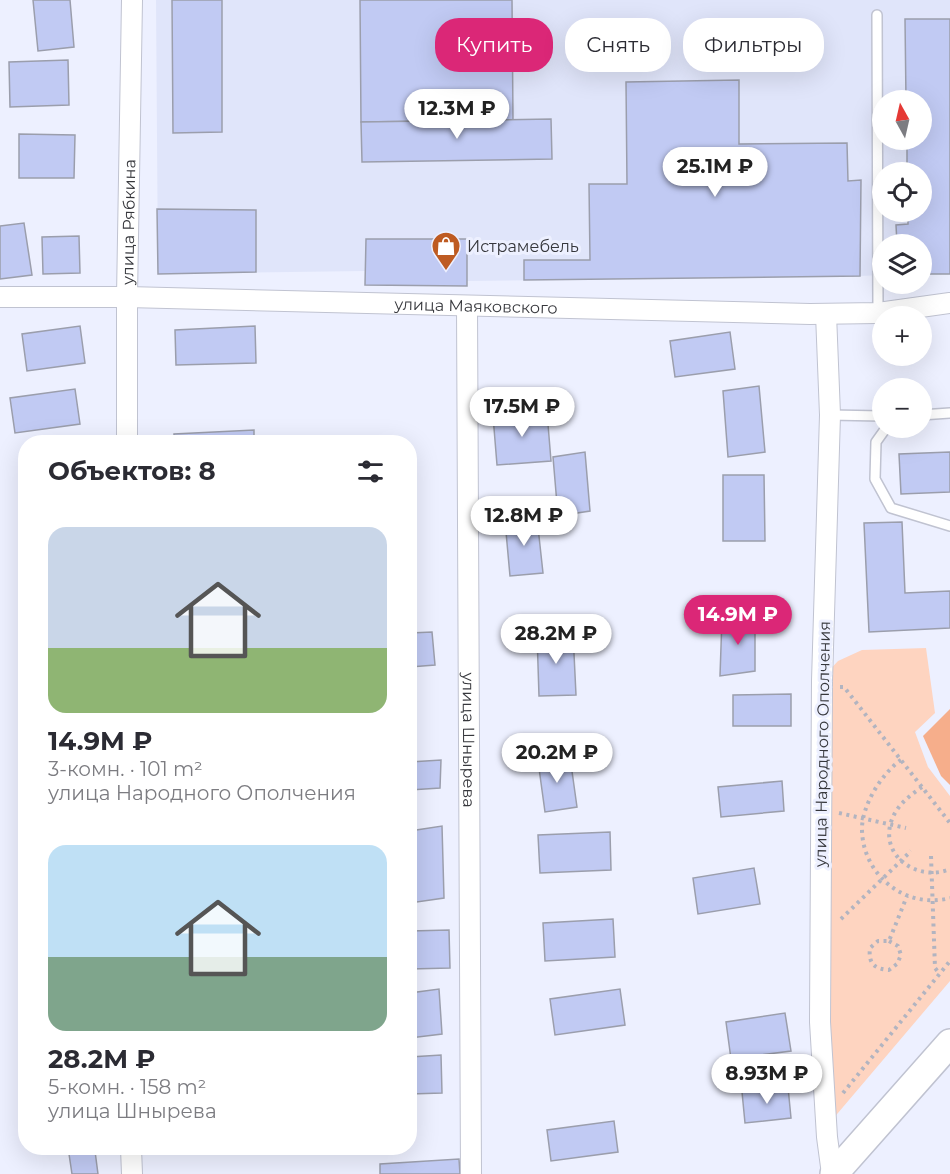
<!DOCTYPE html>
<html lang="ru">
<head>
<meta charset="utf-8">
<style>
	:root { --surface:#fff; --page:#f7f7f7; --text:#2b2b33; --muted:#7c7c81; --accent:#db2777 }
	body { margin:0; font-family:Montserrat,sans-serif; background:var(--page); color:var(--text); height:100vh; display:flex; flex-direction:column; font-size:22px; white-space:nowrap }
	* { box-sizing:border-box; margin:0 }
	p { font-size:20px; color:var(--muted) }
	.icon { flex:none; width:33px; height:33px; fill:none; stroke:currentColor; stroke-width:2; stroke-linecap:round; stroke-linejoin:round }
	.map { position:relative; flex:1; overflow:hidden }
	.sheet { position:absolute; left:18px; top:435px; width:399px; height:720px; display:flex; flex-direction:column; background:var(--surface); border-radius:24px; box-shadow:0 6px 24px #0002 }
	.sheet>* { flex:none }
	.top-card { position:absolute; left:435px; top:18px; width:424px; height:54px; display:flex; gap:12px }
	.needle { width:39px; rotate:352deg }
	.controls { position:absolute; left:872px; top:90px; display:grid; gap:12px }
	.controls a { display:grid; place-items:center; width:60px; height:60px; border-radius:50%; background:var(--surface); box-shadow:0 6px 24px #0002; font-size:30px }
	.price { position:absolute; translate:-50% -51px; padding:0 14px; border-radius:21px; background:#fff; color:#222; font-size:20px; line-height:39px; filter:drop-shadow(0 2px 3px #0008) }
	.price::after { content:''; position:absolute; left:50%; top:36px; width:18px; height:14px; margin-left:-9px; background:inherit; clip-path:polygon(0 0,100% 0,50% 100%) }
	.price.active { background:var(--accent); color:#fff }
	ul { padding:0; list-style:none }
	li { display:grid; align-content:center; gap:12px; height:318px; padding:0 30px }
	li span { display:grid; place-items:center; height:186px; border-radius:18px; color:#555 }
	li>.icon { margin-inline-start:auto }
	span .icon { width:108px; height:108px; fill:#fffc; stroke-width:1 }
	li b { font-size:26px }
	h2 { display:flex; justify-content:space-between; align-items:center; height:72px; padding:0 30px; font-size:26px }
	.pill { padding:0 21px; border-radius:24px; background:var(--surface); box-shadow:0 6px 24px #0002; font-size:21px; line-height:54px }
	.pill.active { background:var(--accent); color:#fff }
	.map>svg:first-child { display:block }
</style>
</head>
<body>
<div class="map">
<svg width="950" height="1174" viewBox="0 0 950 1174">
	<rect width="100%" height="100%" fill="#edf0ff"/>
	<path fill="#e0e5fa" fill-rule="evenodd" d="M156,0H950V274H921V244H882V275L860,276L467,281V286L365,285V271L158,274ZM882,100H921V140H882ZM882,172H921V212H882Z"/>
	<path fill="#fed4c0" d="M926,648L935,713L915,732L928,767L950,796V981L832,1120L827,1051L826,674L838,661L862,650Z"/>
	<path fill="#f6ae8b" d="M950,709V785L941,776L923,736Z"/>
	<g fill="#c1caf3" stroke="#9b9eac" stroke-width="1.5">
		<path d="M33,0H70L74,47L38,51Z"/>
		<path d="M172,0H222V132L173,133Z"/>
		<path d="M360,0H512L513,120L361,122Z"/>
		<path d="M905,19H950V274H921V244H897L896,225L908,224V212H921V172H907V140H921V100H906Z"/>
		<path d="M68,60L69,105L10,107L9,62Z"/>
		<path d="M739,80V144L847,143L848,181L861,180L860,276L524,280V260H590L589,184H627L626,82Z"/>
		<path d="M551,119L552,159L362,162L361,122Z"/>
		<path d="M19,134L75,135L74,178H19Z"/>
		<path d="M157,209L256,210V272L158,274Z"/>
		<path d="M24,223L32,275L0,279V226Z"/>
		<path d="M79,236L80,273L43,274L42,237Z"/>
		<path d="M366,239H467V286L365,285Z"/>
		<path d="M80,326L85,363L27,371L22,334Z"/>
		<path d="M255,326L256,363L176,365L175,330Z"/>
		<path d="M730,332L735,369L675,377L670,341Z"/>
		<path d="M759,386L765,452L728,457L723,391Z"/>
		<path d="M75,389L80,424L15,433L10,398Z"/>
		<path d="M547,412L551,461L497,465L493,416Z"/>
		<path d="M254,430V442H174V434Z"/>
		<path d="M585,452L590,511L558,516L553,457Z"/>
		<path d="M950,452V492L901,494L899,454Z"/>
		<path d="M723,475H764L765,541H723Z"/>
		<path d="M537,518L543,573L510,576L505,521Z"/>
		<path d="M902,522L905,593L950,591V628L869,632L864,523Z"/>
		<path d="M722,618L755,619V671L720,676Z"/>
		<path d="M432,632L435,665L410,667V633Z"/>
		<path d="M573,633L576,695L539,696L537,634Z"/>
		<path d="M791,694V726H733V695Z"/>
		<path d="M570,757L577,807L545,812L538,761Z"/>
		<path d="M441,760L440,788L410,790V762Z"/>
		<path d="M782,781L784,811L721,817L718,787Z"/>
		<path d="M442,826L444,898L410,903V831Z"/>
		<path d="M610,832L611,870L540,873L538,835Z"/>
		<path d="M22,847H26V878H23Z"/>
		<path d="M754,868L760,904L698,914L693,878Z"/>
		<path d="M613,919L615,957L545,961L543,923Z"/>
		<path d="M449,930L450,968L410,969V931Z"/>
		<path d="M439,989L442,1034L410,1038V993Z"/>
		<path d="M620,989L625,1025L555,1035L550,999Z"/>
		<path d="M785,1013L791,1051L731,1059L726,1022Z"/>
		<path d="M441,1055L442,1093L410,1094V1057Z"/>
		<path d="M788,1087L791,1118L745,1123L742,1092Z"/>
		<path d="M614,1121L618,1152L551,1161L547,1130Z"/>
		<path d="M95,1151L98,1174H72L69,1154Z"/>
		<path d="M459,1159L460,1174H380V1164Z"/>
	</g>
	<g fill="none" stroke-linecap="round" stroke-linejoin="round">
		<g stroke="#c0c3d1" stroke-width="12">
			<g id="service">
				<path d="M877,15L878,313"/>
				<path d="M830,415L882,416"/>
				<path d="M921,415L950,413"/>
				<path d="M886,428L876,442L875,479L891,508L950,526"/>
			</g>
		</g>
		<g stroke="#c0c3d1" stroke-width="22">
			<g id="minor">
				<path id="s1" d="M0,297H127L810,314L878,313L950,303"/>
				<path id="s2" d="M467,306L471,1174"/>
				<path d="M826,314L830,415L822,681L820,1022L827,1137L832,1174"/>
				<path id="s3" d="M127,442V297L132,0"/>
				<path d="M131,1148L132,1174"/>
			</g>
		</g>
		<g stroke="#c0c3d1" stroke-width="30">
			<path id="secondary" d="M834,1174L950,1043"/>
		</g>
		<g stroke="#b2b4c0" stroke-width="4" stroke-dasharray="3 4.5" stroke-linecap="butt">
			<path d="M840,687H844L950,823"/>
			<path d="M901,760C882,773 863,804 862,827C861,874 905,910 950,898"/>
			<path d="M922,787C909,796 896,806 891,822C880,858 920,882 950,869"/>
			<path d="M839,813L906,828"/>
			<path d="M931,856L935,968L939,973"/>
			<path d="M841,919L911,851"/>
			<path d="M889,941L898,946L901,955L897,964L889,970C875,969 868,964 870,948L878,941H889L907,896"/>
			<path d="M843,1093L950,961"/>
		</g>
		<use href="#service" stroke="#fff" stroke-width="9"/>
		<use href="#minor" stroke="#fff" stroke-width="20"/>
		<use href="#secondary" stroke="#fff" stroke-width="27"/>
	</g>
	<defs>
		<g id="shop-pin" transform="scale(1.5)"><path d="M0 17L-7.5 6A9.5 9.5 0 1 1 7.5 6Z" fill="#be5b22" stroke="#edf0ff"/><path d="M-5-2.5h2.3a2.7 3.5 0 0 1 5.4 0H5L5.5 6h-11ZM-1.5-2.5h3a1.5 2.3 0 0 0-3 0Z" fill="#fff"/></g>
	</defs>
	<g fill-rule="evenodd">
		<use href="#shop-pin" x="446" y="246"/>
	</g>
	<g text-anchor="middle" stroke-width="6" stroke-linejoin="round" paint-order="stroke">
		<g font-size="16" fill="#36373c" stroke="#edf0ff">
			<text dy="6" stroke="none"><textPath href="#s3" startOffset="220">улица Рябкина</textPath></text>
			<text dy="6" stroke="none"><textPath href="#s1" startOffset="476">улица Маяковского</textPath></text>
			<text dy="6" stroke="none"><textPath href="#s2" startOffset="434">улица Шнырева</textPath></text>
			<text transform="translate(822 744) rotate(-89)" y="6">улица Народного Ополчения</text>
		</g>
		<g font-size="16" fill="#36373c" stroke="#edf0ff" text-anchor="start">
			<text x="467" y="252">Истрамебель</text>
		</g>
	</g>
</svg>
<div class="controls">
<a><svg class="needle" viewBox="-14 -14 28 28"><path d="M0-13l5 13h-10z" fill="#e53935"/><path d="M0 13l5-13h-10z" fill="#7c7c81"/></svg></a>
<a><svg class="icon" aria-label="locate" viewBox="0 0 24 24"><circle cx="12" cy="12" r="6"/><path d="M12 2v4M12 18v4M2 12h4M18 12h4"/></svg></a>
<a><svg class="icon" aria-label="layers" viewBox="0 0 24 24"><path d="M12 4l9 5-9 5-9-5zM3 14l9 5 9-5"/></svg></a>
<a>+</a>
<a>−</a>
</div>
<b class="price" style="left:457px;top:140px">12.3M ₽</b>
<b class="price" style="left:715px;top:198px">25.1M ₽</b>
<b class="price" style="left:522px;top:438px">17.5M ₽</b>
<b class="price" style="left:524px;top:547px">12.8M ₽</b>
<b class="price active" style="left:738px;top:646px">14.9M ₽</b>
<b class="price" style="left:556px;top:665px">28.2M ₽</b>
<b class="price" style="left:557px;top:784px">20.2M ₽</b>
<b class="price" style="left:767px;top:1105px">8.93M ₽</b>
<div class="top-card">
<a class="pill active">Купить</a>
<a class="pill">Снять</a>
<a class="pill">Фильтры</a>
</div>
<section class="sheet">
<h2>Объектов: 8<svg class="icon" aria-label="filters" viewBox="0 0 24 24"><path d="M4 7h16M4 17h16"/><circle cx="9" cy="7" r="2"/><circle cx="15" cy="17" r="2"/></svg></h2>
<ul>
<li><span style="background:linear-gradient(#c9d6e8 65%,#8fb573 0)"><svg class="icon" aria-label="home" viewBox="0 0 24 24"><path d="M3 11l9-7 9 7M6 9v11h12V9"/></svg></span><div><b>14.9M ₽</b><p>3-комн. · 101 m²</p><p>улица Народного Ополчения</p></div></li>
<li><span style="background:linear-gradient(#bfe0f5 60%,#7fa58c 0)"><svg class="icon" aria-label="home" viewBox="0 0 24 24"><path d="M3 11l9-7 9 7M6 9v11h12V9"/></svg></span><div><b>28.2M ₽</b><p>5-комн. · 158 m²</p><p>улица Шнырева</p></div></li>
</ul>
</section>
</div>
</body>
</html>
